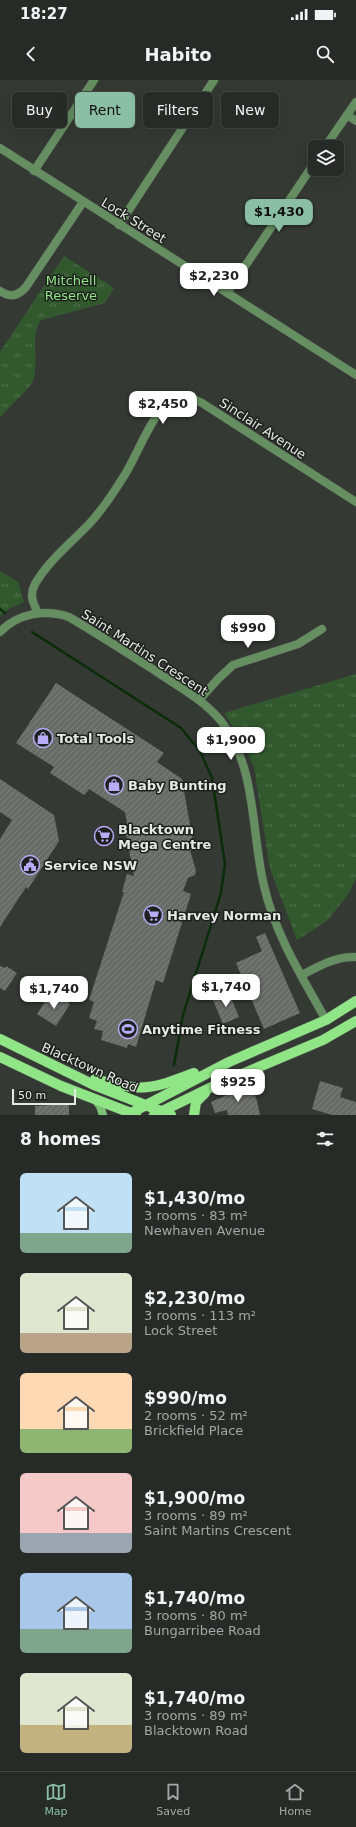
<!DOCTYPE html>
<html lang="en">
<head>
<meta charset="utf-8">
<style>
	:root { --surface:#272b27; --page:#2f332f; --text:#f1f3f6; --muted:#a4a7a7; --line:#434744; --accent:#8abfa5 }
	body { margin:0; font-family:"DejaVu Sans",sans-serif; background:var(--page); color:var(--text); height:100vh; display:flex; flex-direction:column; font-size:15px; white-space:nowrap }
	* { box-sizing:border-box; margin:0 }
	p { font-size:13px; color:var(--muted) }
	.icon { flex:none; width:22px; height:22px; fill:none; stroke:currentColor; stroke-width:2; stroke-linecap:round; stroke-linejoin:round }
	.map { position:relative; height:1035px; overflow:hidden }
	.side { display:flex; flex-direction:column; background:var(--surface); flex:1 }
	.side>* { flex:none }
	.hud { position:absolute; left:12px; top:12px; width:332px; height:36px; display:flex; gap:8px }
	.controls { position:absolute; left:308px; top:60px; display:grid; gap:8px }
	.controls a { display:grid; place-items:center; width:36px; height:36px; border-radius:6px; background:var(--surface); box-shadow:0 4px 16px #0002,0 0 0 1px var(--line); font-size:20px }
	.scale { position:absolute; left:12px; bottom:10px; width:64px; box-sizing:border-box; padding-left:4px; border:2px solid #e6e9e5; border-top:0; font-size:11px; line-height:14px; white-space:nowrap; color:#e6e9e5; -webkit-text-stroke:3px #1d201d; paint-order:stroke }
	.price { position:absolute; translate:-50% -34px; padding:0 9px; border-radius:8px; background:#fff; color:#222; font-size:13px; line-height:26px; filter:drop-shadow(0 1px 2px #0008) }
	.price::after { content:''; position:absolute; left:50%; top:24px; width:12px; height:9px; margin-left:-6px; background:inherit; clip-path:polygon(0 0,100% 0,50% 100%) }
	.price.selected { background:var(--accent); color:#111 }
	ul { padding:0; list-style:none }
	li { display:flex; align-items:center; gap:12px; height:100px; padding:0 20px }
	li span { display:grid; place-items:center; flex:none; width:112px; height:80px; border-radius:6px; color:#555 }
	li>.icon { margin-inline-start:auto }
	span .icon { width:48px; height:48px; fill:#fffc; stroke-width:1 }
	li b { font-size:17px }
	h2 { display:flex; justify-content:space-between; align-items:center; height:48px; padding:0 20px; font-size:17px }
	.tag { padding:0 14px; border-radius:6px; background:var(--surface); box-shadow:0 4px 16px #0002,0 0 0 1px var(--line); font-size:14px; line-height:36px }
	.tag.selected { background:var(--accent); color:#111 }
	.status { display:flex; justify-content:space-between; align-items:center; height:28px; padding:0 20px; background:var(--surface); direction:ltr }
	.status svg { height:11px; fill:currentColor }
	header { display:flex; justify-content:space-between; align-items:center; height:52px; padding:0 20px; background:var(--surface); font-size:18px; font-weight:800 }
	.tab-bar { display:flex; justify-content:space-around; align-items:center; height:56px; border-top:1px solid var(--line); background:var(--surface); font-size:11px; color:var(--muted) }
	.tab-bar a { display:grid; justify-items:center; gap:2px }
	.tab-bar .selected { color:var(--accent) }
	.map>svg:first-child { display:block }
</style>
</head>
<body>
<div class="status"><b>18:27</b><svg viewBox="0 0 49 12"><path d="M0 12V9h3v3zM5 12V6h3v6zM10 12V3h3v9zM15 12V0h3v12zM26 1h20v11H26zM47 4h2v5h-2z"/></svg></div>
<header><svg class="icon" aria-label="back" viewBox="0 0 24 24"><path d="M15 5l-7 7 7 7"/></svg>Habito<svg class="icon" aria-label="search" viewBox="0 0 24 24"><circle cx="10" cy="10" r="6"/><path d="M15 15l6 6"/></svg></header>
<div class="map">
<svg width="356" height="1035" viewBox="0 0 356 1035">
	<defs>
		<pattern id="park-tufts" width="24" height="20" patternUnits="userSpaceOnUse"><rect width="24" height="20" fill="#32592d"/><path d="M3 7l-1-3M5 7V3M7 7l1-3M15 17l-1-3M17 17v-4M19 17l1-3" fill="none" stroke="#50714b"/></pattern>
		<pattern id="building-hatch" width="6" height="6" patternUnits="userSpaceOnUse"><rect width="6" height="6" fill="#676c66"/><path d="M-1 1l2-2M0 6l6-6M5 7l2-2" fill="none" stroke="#7d817c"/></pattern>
	</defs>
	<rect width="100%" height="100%" fill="#343934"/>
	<g fill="url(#park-tufts)">
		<path d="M64,176L114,208L105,223L41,240C29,256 40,283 33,301C30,309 7,328 0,338V272Z"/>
		<path d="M0,491L18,502L24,522L9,529L0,536Z"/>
		<path d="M356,594V799L347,816L327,841L297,860L270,789L254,687L240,658L224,633Z"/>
	</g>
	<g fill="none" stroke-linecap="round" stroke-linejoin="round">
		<g stroke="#0b2c08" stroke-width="2.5">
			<path d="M0,529L5,533"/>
			<path d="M32,552L181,648L200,671L212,698L225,784L221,813L183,935L174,985"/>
		</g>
	</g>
	<g fill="url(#building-hatch)">
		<path d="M56,603L164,673L157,682L182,699L194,768L190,770L196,791L195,795L188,798L183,811L191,814L163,903L156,900L136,967L128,964L127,968L101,960L103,951L94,949L97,941L89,938L94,922L89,920L124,812H122L127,794L134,796L125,749H128L125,732L89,709L84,715L50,693L54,687L16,663Z"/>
		<path d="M0,699L54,735L59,761L28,809L26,807L0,847V759L12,740L0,732Z"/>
		<path d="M265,853L300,933L264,949L236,883L262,871L256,857Z"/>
		<path d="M0,886L5,888L6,886L17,893L5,911L0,908Z"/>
		<path d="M229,913L239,937L223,944L213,920Z"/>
		<path d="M59,916L70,924L56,946L37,934L48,917L56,921Z"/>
		<path d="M320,1001L343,1008L340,1017L356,1022V1035H332L312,1029Z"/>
		<path d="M251,1004L257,1021L260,1035H228L227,1030L215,1033L211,1022Z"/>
		<path d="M69,1024V1035H35V1026Z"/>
	</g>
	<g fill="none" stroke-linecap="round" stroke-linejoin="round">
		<g stroke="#505550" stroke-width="9">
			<g id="street">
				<path d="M347,35L356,41"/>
				<path d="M325,67L356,22"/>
				<path d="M0,68L356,295"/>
				<path d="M34,91L94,0"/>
				<path d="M119,145L214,0"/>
				<path d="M0,211C11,218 18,216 26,207L83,122"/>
				<path d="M227,213L315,82"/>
				<path d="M38,533C33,523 29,515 35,504C49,480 71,463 90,443C103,429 114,412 124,396C137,376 153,330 173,319C183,314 193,319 202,323L356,422"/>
				<path d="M0,552C18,533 45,529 69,537C98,554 126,572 154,590C177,606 203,619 221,641C257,687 251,752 264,806C275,854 302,897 326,940"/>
				<path d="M199,620L218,599L233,585L298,564L322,549"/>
				<path d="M302,895C319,886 336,876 356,877"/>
			</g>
		</g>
		<g stroke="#505550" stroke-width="9">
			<path id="secondary" d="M94,1018L100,1026L103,1035"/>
		</g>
		<g stroke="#505550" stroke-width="11">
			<g id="primary">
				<path d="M0,959L94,1005L171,1035"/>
				<path d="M0,977L61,1006L136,1035"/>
				<path d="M95,999C141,1012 150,1010 194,993"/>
				<path d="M131,1033L229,982L326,940L356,921"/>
				<path d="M154,1035L216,1005L323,960L356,941"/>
				<path d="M194,1035L196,1022L205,1013"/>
			</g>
		</g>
		<use href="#street" stroke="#668f61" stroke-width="8"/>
		<use href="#secondary" stroke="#7ec077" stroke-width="8"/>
		<use href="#primary" stroke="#90e586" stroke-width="10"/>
	</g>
	<defs>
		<g id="shop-ring" transform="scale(1)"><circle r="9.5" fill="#1d201d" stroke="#b8abf7" stroke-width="1.5"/><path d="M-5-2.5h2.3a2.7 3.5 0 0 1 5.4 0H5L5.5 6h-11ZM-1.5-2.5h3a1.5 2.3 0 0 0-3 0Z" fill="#b8abf7"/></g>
		<g id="supermarket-ring" transform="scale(1)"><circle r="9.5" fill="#1d201d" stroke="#b8abf7" stroke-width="1.5"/><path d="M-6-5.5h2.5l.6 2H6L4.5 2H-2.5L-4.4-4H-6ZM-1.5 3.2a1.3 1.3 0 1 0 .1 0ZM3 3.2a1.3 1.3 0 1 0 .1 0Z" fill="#b8abf7"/></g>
		<g id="civic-ring" transform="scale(1)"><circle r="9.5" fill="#1d201d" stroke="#b8abf7" stroke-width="1.5"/><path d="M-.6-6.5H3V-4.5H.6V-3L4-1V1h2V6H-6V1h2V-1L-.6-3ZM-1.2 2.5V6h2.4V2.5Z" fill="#b8abf7"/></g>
		<g id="stadium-ring" transform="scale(1)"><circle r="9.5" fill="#1d201d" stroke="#b8abf7" stroke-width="1.5"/><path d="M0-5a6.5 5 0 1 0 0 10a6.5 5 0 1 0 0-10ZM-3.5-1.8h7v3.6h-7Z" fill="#b8abf7"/></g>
	</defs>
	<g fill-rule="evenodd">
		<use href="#shop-ring" x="43" y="658"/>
		<use href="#shop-ring" x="114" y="705"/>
		<use href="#supermarket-ring" x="104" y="756"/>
		<use href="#civic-ring" x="30" y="785"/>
		<use href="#supermarket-ring" x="153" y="835"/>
		<use href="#stadium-ring" x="128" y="949"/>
	</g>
	<g text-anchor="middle" stroke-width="3" stroke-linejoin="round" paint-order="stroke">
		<g font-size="13" fill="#e6e9e5" stroke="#1d201d">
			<text transform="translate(134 140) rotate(32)" y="5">Lock Street</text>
			<text transform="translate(263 348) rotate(33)" y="5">Sinclair Avenue</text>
			<text transform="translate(145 572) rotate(33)" y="5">Saint Martins Crescent</text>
			<text transform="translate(90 987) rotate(24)" y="5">Blacktown Road</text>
		</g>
		<g font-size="13" fill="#92e588" stroke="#1d201d">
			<text x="71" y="205">Mitchell<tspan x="71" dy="15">Reserve</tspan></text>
		</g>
		<g font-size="13" font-weight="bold" fill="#e6e9e5" stroke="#1d201d" text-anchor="start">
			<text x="57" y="663">Total Tools</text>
			<text x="128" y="710">Baby Bunting</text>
			<text x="118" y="754">Blacktown<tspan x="118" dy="15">Mega Centre</tspan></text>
			<text x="44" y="790">Service NSW</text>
			<text x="167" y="840">Harvey Norman</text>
			<text x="142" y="954">Anytime Fitness</text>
		</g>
	</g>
</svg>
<div class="controls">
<a><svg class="icon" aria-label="layers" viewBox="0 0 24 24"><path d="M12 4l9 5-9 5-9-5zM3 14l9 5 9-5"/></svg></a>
</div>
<div class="scale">50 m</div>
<b class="price selected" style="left:279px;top:153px">$1,430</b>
<b class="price" style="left:214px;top:217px">$2,230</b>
<b class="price" style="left:163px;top:345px">$2,450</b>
<b class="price" style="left:248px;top:569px">$990</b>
<b class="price" style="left:231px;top:681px">$1,900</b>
<b class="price" style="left:226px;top:928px">$1,740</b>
<b class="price" style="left:54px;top:930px">$1,740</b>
<b class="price" style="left:238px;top:1023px">$925</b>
<div class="hud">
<a class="tag">Buy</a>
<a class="tag selected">Rent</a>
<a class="tag">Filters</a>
<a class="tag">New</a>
</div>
</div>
<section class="side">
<h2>8 homes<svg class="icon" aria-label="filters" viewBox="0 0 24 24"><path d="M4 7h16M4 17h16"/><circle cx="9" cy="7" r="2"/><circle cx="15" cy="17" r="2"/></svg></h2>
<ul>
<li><span style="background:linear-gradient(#bfe0f5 75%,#7fa58c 0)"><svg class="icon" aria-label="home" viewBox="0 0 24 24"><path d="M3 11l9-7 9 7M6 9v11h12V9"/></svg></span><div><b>$1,430/mo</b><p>3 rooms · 83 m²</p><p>Newhaven Avenue</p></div></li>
<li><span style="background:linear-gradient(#dfe7d0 75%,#b9a48a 0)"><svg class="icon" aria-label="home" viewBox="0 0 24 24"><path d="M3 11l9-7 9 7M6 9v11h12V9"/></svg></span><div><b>$2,230/mo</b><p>3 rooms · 113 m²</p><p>Lock Street</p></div></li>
<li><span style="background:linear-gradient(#ffd9b3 70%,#8fb573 0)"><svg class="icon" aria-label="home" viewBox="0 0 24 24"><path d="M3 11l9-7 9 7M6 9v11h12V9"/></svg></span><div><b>$990/mo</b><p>2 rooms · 52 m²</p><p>Brickfield Place</p></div></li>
<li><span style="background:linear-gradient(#f6c9c9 75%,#9aa5b1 0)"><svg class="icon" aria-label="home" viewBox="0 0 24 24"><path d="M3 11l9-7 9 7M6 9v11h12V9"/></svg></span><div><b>$1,900/mo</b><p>3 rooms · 89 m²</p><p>Saint Martins Crescent</p></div></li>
<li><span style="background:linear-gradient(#a9c7e8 70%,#7fa58c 0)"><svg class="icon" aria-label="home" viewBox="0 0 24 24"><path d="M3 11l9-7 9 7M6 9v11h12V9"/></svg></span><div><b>$1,740/mo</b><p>3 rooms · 80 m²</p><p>Bungarribee Road</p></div></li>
<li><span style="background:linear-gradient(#dfe7d0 65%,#c2b280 0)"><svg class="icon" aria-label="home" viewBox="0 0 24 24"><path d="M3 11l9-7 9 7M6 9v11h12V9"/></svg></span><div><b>$1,740/mo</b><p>3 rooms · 89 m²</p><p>Blacktown Road</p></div></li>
</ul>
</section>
<nav class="tab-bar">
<a class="selected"><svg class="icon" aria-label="map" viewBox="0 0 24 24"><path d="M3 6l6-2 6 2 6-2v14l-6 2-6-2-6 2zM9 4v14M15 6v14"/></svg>Map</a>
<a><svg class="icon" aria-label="saved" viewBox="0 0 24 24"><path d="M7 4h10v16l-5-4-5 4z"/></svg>Saved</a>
<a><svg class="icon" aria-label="home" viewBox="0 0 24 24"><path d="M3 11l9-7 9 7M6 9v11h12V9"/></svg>Home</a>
</nav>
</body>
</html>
